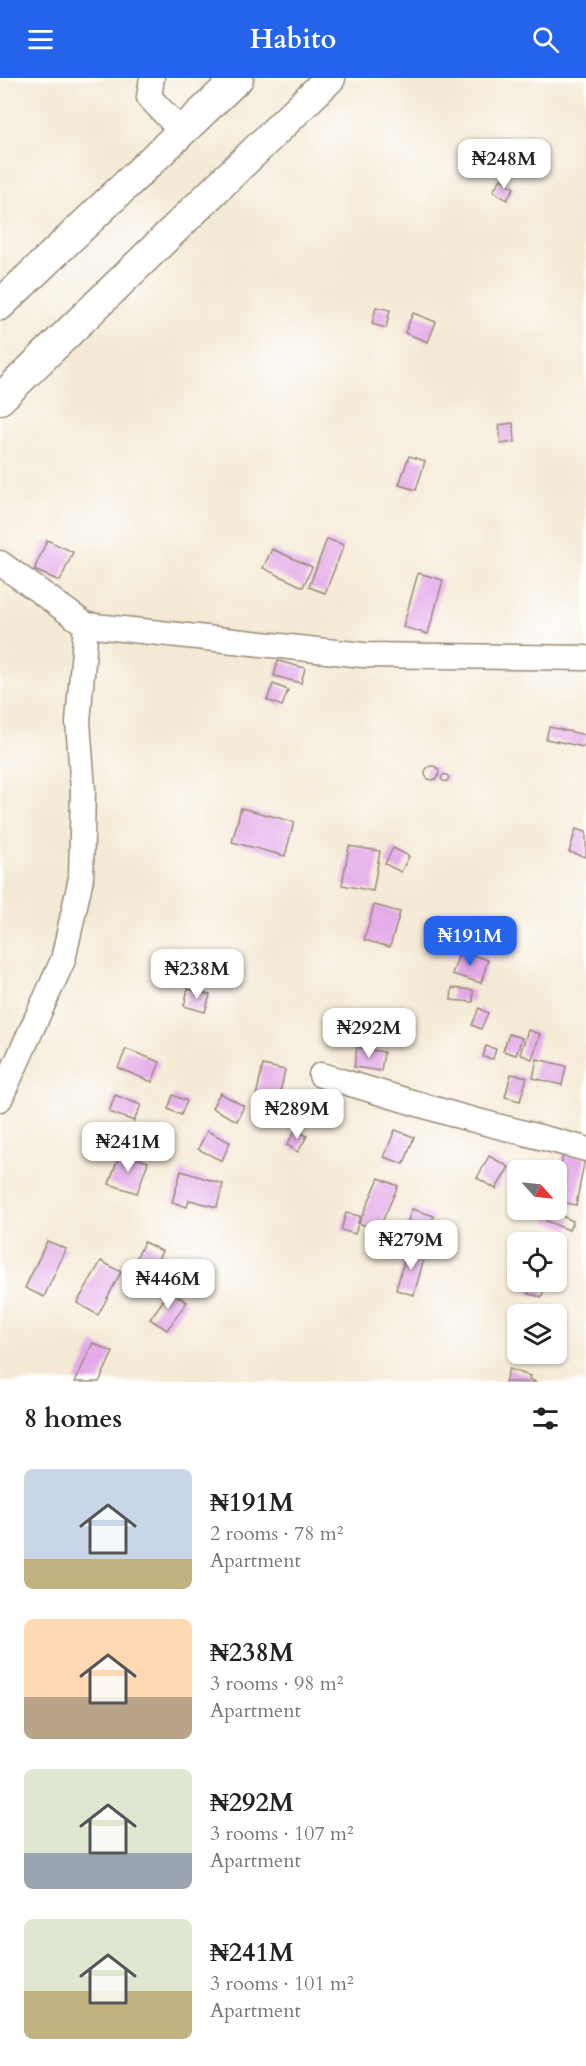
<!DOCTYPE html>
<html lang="en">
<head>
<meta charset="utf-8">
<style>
	:root { --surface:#fff; --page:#f2f2f2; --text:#222; --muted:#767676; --accent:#2563eb }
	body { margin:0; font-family:Cardo,serif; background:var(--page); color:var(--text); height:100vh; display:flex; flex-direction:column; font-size:22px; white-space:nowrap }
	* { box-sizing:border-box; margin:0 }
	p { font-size:20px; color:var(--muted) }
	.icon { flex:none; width:33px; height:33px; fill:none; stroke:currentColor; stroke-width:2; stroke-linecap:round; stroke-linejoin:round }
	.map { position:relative; height:1304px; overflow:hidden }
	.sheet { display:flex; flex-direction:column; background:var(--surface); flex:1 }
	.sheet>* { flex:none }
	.needle { width:39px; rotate:117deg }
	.tools { position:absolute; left:507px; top:1082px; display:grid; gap:12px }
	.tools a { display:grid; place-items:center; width:60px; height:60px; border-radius:9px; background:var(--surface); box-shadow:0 2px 4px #0004; font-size:30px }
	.price { position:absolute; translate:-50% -51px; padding:0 14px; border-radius:12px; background:#fff; color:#222; font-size:20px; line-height:39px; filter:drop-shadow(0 2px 3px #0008) }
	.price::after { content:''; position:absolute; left:50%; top:36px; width:18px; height:14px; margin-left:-9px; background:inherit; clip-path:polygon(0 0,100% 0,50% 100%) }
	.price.on { background:var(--accent); color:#fff }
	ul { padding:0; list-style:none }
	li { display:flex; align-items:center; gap:18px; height:150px; padding:0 24px }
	li span { display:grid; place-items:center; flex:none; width:168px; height:120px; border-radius:9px; color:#555 }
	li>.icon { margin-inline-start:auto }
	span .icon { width:72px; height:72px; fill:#fffc; stroke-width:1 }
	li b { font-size:26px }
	h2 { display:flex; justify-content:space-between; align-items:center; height:72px; padding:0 24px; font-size:26px }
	header { display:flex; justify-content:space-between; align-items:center; height:78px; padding:0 24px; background:var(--accent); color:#fff; font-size:27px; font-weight:700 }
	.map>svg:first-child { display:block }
</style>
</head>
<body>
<header><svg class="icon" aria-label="menu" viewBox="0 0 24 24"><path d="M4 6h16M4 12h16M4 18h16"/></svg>Habito<svg class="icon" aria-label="search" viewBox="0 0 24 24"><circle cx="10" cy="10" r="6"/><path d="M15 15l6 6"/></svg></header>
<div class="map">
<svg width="586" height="1304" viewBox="0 0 586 1304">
	<rect width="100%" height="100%" fill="#fff"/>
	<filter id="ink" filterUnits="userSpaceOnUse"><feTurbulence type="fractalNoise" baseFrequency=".0167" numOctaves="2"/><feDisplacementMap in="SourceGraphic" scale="12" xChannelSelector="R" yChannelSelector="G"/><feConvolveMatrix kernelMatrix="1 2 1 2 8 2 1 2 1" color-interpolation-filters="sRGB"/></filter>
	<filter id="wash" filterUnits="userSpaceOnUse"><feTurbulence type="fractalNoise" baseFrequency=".008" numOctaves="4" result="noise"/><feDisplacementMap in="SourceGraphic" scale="24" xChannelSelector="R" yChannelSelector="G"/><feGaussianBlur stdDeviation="1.35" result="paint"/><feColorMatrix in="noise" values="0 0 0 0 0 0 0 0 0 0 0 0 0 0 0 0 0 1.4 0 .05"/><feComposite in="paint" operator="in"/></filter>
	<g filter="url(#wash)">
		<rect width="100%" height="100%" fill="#f4e9d4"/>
		<g id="blocks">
			<g fill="#e4aae8">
				<path d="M501,101L514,110L507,122L493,113Z"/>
				<path d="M376,229L390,232L386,250L372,246Z"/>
				<path d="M413,235L436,244L428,264L405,255Z"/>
				<path d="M513,345L515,364L501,366L499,347Z"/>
				<path d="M409,378L425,383L416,412L399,407Z"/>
				<path d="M327,461L344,467L325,515L309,509Z"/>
				<path d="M47,462L73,474L60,503L34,492Z"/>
				<path d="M272,471L312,489L303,509L263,490Z"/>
				<path d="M418,495L443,502L428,556L403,549Z"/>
				<path d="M278,583L305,590L301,605L274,598Z"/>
				<path d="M273,606L288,612L282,628L267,622Z"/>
				<path d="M549,649L586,657L584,669L546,661Z"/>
				<circle cx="432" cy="695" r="7"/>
				<circle cx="445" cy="700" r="3.5"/>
				<path d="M241,730L294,744L285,778L232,764Z"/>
				<path d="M576,751L586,754V779L569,774Z"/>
				<path d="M349,768L380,773L373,813L342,807Z"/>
				<path d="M393,770L409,778L401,794L385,786Z"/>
				<path d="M374,827L400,834L390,869L364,862Z"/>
				<path d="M460,873L488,882L481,905L452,896Z"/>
				<path d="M452,910L473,912V924L451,922Z"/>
				<path d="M188,911L210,917L205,934L184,928Z"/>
				<path d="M479,930L488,935L481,951L472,947Z"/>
				<path d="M528,952L540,956L532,981L520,976Z"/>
				<path d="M509,956L522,960L516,977L503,973Z"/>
				<path d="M486,968L496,971L493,981L483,979Z"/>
				<path d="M357,969L384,974L381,993L354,989Z"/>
				<path d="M126,971L160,984L152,1004L118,990Z"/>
				<path d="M537,981L566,988L562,1007L533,1000Z"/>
				<path d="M263,987L285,992L278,1024L256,1018Z"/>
				<path d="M511,996L527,999L520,1023L505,1019Z"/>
				<path d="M220,1015L244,1028L237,1043L212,1030Z"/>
				<path d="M115,1017L141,1027L134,1043L109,1034Z"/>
				<path d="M173,1017L187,1023L181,1037L168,1031Z"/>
				<path d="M296,1051L307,1058L298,1074L287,1067Z"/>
				<path d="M395,1052L414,1059L404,1086L384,1079Z"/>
				<path d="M207,1053L230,1064L222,1083L198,1071Z"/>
				<path d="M120,1075L148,1084L137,1115L109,1106Z"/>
				<path d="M563,1076L585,1080L576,1127L556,1123Z"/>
				<path d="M489,1078L509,1089L496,1111L477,1100Z"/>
				<path d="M181,1093L223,1106L217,1129L189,1122L187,1129L172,1124Z"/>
				<path d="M379,1100L398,1108L378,1153L359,1145Z"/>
				<path d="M412,1131L434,1138L424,1169L402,1161Z"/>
				<path d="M550,1133L573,1143L569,1152L546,1143Z"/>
				<path d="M346,1135L360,1138L355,1156L341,1152Z"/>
				<path d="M47,1163L66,1171L44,1219L25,1210Z"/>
				<path d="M144,1164L162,1173L148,1202L130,1193Z"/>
				<path d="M408,1168L426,1173L414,1217L396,1212Z"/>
				<path d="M101,1183L121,1194L98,1237L77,1225Z"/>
				<path d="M531,1203L545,1204L542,1219L528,1216Z"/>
				<path d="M170,1213L187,1224L167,1252L150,1241Z"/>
				<path d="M93,1265L113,1274L99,1304H75Z"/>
				<path d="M509,1291L530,1298L529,1301L536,1304H505Z"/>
			</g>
		</g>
	</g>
	<g filter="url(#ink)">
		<use href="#blocks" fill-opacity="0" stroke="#988a79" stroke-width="1.5"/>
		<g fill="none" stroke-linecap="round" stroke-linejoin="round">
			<g stroke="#988a79" stroke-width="27">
				<g id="minor">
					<path d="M152,0L149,19L181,53"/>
					<path d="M0,485L86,547L78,644L83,712L81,800L63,882L0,1021"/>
					<path d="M86,547L363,577L586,580"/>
					<path d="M321,997L455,1037L586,1071"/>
				</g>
			</g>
			<g stroke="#988a79" stroke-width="33">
				<g id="tertiary">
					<path d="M0,227L238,0"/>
					<path d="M0,321L330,0"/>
				</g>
			</g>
			<use href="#minor" stroke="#fff" stroke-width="24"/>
			<use href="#tertiary" stroke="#fff" stroke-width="30"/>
		</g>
	</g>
</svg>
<div class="tools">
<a><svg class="needle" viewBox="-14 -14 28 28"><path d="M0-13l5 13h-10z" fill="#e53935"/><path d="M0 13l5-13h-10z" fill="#767676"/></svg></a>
<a><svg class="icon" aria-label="locate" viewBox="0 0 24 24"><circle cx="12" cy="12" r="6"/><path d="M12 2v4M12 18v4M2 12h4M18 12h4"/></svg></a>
<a><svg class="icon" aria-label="layers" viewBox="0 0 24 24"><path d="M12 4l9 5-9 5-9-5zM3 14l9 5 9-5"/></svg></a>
</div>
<b class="price" style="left:504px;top:112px">₦248M</b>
<b class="price on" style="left:470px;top:889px">₦191M</b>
<b class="price" style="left:197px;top:922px">₦238M</b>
<b class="price" style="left:369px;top:981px">₦292M</b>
<b class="price" style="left:297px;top:1062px">₦289M</b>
<b class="price" style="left:128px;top:1095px">₦241M</b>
<b class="price" style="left:411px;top:1193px">₦279M</b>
<b class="price" style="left:168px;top:1232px">₦446M</b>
</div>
<section class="sheet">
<h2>8 homes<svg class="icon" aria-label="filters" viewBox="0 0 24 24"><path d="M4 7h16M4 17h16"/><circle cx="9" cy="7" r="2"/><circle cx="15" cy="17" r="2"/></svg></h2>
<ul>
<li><span style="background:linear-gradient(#c9d6e8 75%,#c2b280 0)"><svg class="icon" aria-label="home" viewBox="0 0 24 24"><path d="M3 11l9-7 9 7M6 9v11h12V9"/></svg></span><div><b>₦191M</b><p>2 rooms · 78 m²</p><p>Apartment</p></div></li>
<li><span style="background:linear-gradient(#ffd9b3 65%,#b9a48a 0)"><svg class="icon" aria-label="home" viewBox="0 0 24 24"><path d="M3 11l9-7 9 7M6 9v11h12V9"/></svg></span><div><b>₦238M</b><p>3 rooms · 98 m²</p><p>Apartment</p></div></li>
<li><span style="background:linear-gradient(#dfe7d0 70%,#9aa5b1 0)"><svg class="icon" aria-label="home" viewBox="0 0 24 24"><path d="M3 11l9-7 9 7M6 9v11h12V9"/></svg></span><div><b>₦292M</b><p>3 rooms · 107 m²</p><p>Apartment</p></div></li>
<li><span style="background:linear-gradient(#dfe7d0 60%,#c2b280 0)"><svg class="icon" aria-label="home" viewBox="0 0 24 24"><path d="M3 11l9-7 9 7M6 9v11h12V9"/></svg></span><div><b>₦241M</b><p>3 rooms · 101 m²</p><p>Apartment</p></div></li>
</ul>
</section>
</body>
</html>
